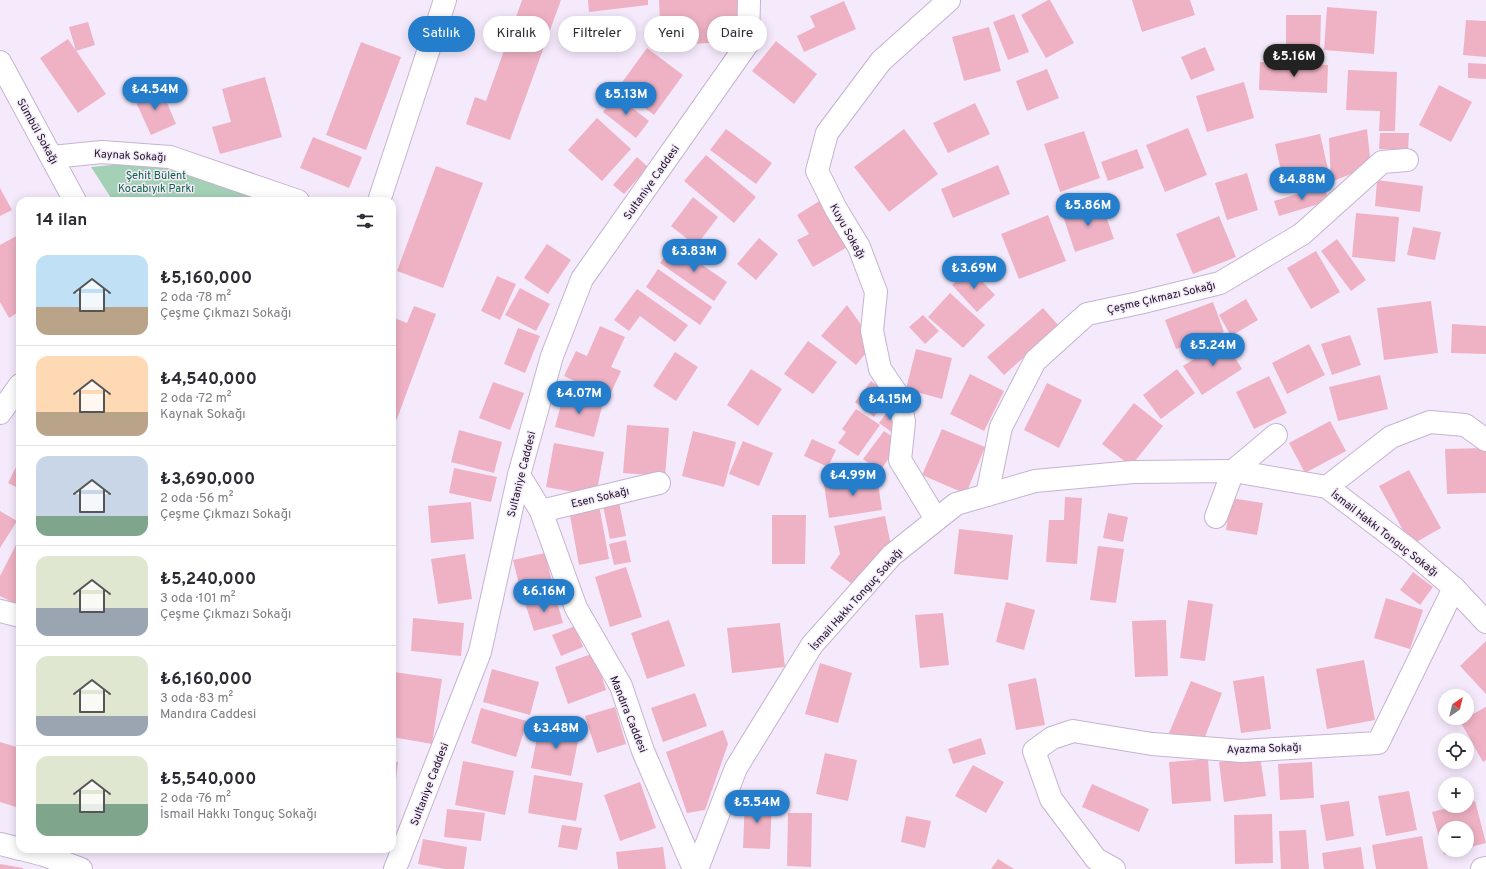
<!DOCTYPE html>
<html lang="tr">
<head>
<meta charset="utf-8">
<style>
	:root { --surface:#fff; --page:#f2f2f3; --text:#2b2b33; --muted:#7c7c81; --line:#e1e1e2; --accent:#257ecb }
	body { margin:0; font-family:Overpass,sans-serif; background:var(--page); color:var(--text); height:100vh; display:flex; flex-direction:column; font-size:15px; white-space:nowrap }
	* { box-sizing:border-box; margin:0 }
	p { font-size:13px; color:var(--muted) }
	.icon { flex:none; width:22px; height:22px; fill:none; stroke:currentColor; stroke-width:2; stroke-linecap:round; stroke-linejoin:round }
	.map { position:relative; flex:1; overflow:hidden }
	.drawer { position:absolute; left:16px; top:197px; width:380px; height:656px; display:flex; flex-direction:column; background:var(--surface); border-radius:12px; box-shadow:0 2px 10px #0003 }
	.drawer>* { flex:none }
	.top-card { position:absolute; left:408px; top:16px; width:380px; height:36px; display:flex; gap:8px }
	.needle { width:26px; rotate:35deg }
	.controls { position:absolute; left:1438px; top:689px; display:grid; gap:8px }
	.controls a { display:grid; place-items:center; width:36px; height:36px; border-radius:50%; background:var(--surface); box-shadow:0 2px 10px #0003; font-size:20px }
	.price { position:absolute; translate:-50% -34px; padding:0 9px; border-radius:14px; background:var(--accent); color:#fff; font-size:13px; line-height:26px; filter:drop-shadow(0 1px 2px #0008) }
	.price::after { content:''; position:absolute; left:50%; top:24px; width:12px; height:9px; margin-left:-6px; background:inherit; clip-path:polygon(0 0,100% 0,50% 100%) }
	.price.selected { background:#222; color:#fff }
	ul { padding:0; list-style:none }
	li { display:flex; align-items:center; gap:12px; height:100px; padding:0 20px }
	li+li { border-top:1px solid var(--line) }
	li span { display:grid; place-items:center; flex:none; width:112px; height:80px; border-radius:12px; color:#555 }
	li>.icon { margin-inline-start:auto }
	span .icon { width:48px; height:48px; fill:#fffc; stroke-width:1 }
	li b { font-size:17px }
	h2 { display:flex; justify-content:space-between; align-items:center; height:48px; padding:0 20px; font-size:17px }
	.chip { padding:0 14px; border-radius:18px; background:var(--surface); box-shadow:0 2px 10px #0003; font-size:14px; line-height:36px }
	.chip.selected { background:var(--accent); color:#fff }
	.map>svg:first-child { display:block }
</style>
</head>
<body>
<div class="map">
<svg width="1486" height="869" viewBox="0 0 1486 869">
	<rect width="100%" height="100%" fill="#f5eafc"/>
	<path fill="#a4d1b5" d="M162,160L262,201H113L91,167Z"/>
	<g fill="#efb2c5">
		<path d="M522,0H561L510,140L466,124L475,97L486,101Z"/>
		<path d="M588,0H648V5L589,12Z"/>
		<path d="M659,0H741V41L661,46Z"/>
		<path d="M1048,0H1050L1074,43L1046,58L1021,15Z"/>
		<path d="M1132,0H1190L1195,15L1142,32Z"/>
		<path d="M844,1L856,29L804,52L797,36L815,27L810,16Z"/>
		<path d="M1327,7L1377,11L1374,54L1324,50Z"/>
		<path d="M1014,14L1029,52L1008,60L993,22Z"/>
		<path d="M1286,15H1321L1320,49L1286,48Z"/>
		<path d="M1466,20L1486,21V57L1463,55Z"/>
		<path d="M88,22L95,45L76,51L69,27Z"/>
		<path d="M989,27L1001,71L964,81L952,37Z"/>
		<path d="M68,39L106,94L78,113L40,58Z"/>
		<path d="M776,41L817,74L794,104L752,71Z"/>
		<path d="M361,42L401,57L366,150L326,135Z"/>
		<path d="M1205,47L1215,70L1191,80L1181,57Z"/>
		<path d="M647,48L683,75L654,115L618,88Z"/>
		<path d="M1260,62L1328,65L1327,93L1259,90Z"/>
		<path d="M1468,63L1486,64V79L1468,78Z"/>
		<path d="M1047,69L1059,98L1027,111L1016,81Z"/>
		<path d="M1348,70L1397,72L1395,131H1379L1380,111L1346,110Z"/>
		<path d="M265,77L282,137L220,154L212,127L231,122L222,89Z"/>
		<path d="M1244,82L1254,118L1207,132L1196,96Z"/>
		<path d="M1439,85L1472,102L1451,142L1419,125Z"/>
		<path d="M160,86L176,124L151,135L134,98Z"/>
		<path d="M616,95L649,121L636,138L603,112Z"/>
		<path d="M975,103L990,134L948,153L933,123Z"/>
		<path d="M597,118L631,149L602,181L568,150Z"/>
		<path d="M1188,128L1207,175L1165,192L1146,145Z"/>
		<path d="M726,129L772,163L756,184L710,150Z"/>
		<path d="M904,129L938,174L889,212L854,167Z"/>
		<path d="M1367,129L1371,166L1331,182L1329,138Z"/>
		<path d="M1084,131L1100,178L1060,192L1044,144Z"/>
		<path d="M1380,133H1409L1408,150L1379,149Z"/>
		<path d="M1320,134L1330,178L1285,188L1275,144Z"/>
		<path d="M313,137L362,157L349,188L300,168Z"/>
		<path d="M1137,149L1144,168L1108,181L1101,162Z"/>
		<path d="M706,155L756,197L734,223L684,181Z"/>
		<path d="M637,157L648,167L624,194L613,185Z"/>
		<path d="M998,165L1010,194L953,218L941,189Z"/>
		<path d="M436,166L483,183L443,288L397,271Z"/>
		<path d="M1247,173L1258,210L1227,220L1215,183Z"/>
		<path d="M1377,180L1423,186L1420,212L1375,206Z"/>
		<path d="M1324,186L1329,201L1279,216L1274,201Z"/>
		<path d="M0,188L12,210L0,216Z"/>
		<path d="M693,197L718,217L696,246L671,226Z"/>
		<path d="M821,200L849,246L813,267L797,240L809,234L797,215Z"/>
		<path d="M1101,202L1114,239L1075,252L1063,216Z"/>
		<path d="M1356,213L1399,217L1395,262L1352,257Z"/>
		<path d="M1048,215L1066,261L1019,279L1001,234Z"/>
		<path d="M1219,216L1236,257L1193,274L1176,234Z"/>
		<path d="M1413,227L1441,232L1435,260L1407,255Z"/>
		<path d="M20,234V311L9,318L0,302V245Z"/>
		<path d="M759,238L778,254L756,280L737,264Z"/>
		<path d="M1337,239L1366,280L1351,291L1321,251Z"/>
		<path d="M547,244L571,260L548,294L524,278Z"/>
		<path d="M673,245L727,282L714,301L660,263Z"/>
		<path d="M1316,251L1340,292L1311,309L1287,268Z"/>
		<path d="M970,268L995,295L977,312L952,285Z"/>
		<path d="M658,269L712,307L700,325L646,287Z"/>
		<path d="M497,276L516,284L500,320L481,311Z"/>
		<path d="M520,288L550,304L536,331L505,315Z"/>
		<path d="M637,289L688,325L675,342L640,316L629,331L614,320Z"/>
		<path d="M950,293L985,325L963,348L928,317Z"/>
		<path d="M1246,299L1258,320L1231,336L1219,315Z"/>
		<path d="M1431,301L1438,353L1384,360L1377,308Z"/>
		<path d="M1213,302L1224,332L1176,349L1165,320Z"/>
		<path d="M847,305L867,333L871,347L856,365L821,336Z"/>
		<path d="M414,306L436,314L392,432V317L407,323Z"/>
		<path d="M1043,308L1059,326L1004,375L987,357Z"/>
		<path d="M923,315L939,331L925,344L909,327Z"/>
		<path d="M1452,324L1486,326V354L1451,353Z"/>
		<path d="M600,326L625,337L611,367L621,371L609,397L564,376L576,351L587,356Z"/>
		<path d="M518,328L540,336L525,373L504,364Z"/>
		<path d="M1350,335L1361,365L1332,375L1321,344Z"/>
		<path d="M1224,340L1242,369L1202,395L1183,366Z"/>
		<path d="M808,341L837,362L813,394L784,374Z"/>
		<path d="M1309,344L1325,375L1287,394L1272,363Z"/>
		<path d="M916,349L952,358L942,399L906,389Z"/>
		<path d="M675,352L698,367L676,401L653,386Z"/>
		<path d="M751,369L782,389L758,426L727,405Z"/>
		<path d="M1177,369L1195,393L1161,419L1143,395Z"/>
		<path d="M970,374L1004,391L984,431L950,414Z"/>
		<path d="M1380,375L1388,409L1338,421L1329,387Z"/>
		<path d="M1269,376L1287,413L1254,429L1236,392Z"/>
		<path d="M871,381L890,395L874,417L855,402Z"/>
		<path d="M493,382L524,393L510,430L479,418Z"/>
		<path d="M1047,383L1082,400L1059,448L1024,430Z"/>
		<path d="M564,393L603,403L594,437L555,427Z"/>
		<path d="M894,403L897,436L879,423Z"/>
		<path d="M1134,403L1163,426L1131,466L1102,444Z"/>
		<path d="M856,409L880,425L858,456L838,443L846,432L842,429Z"/>
		<path d="M1330,421L1346,451L1305,473L1289,443Z"/>
		<path d="M627,425L669,428L665,476L623,473Z"/>
		<path d="M942,429L985,447L966,494L922,475Z"/>
		<path d="M459,430L502,442L494,473L451,462Z"/>
		<path d="M693,431L736,442L724,487L682,476Z"/>
		<path d="M884,431L900,442L880,471L863,459Z"/>
		<path d="M812,439L836,450L828,467L804,456Z"/>
		<path d="M743,441L773,453L759,486L729,474Z"/>
		<path d="M554,443L604,452L596,496L546,487Z"/>
		<path d="M1486,448V493L1447,494L1445,449Z"/>
		<path d="M20,459V489L8,483Z"/>
		<path d="M454,468L497,477L491,502L449,493Z"/>
		<path d="M1409,470L1441,528L1411,545L1379,486Z"/>
		<path d="M877,476L882,510L829,518L824,484Z"/>
		<path d="M1065,497L1082,498L1077,564L1046,562L1049,520H1064Z"/>
		<path d="M1231,498L1263,503L1257,535L1226,530Z"/>
		<path d="M471,502L474,539L431,543L428,506Z"/>
		<path d="M619,502L626,536L610,539L603,506Z"/>
		<path d="M599,505L609,559L579,565L569,510Z"/>
		<path d="M0,511L17,521L0,548Z"/>
		<path d="M1108,513L1128,517L1123,542L1103,538Z"/>
		<path d="M772,515H806L805,564H772Z"/>
		<path d="M885,516L892,550L879,553L855,586L830,568L840,554L834,526Z"/>
		<path d="M392,517H395L393,542H392Z"/>
		<path d="M959,529L1013,535L1008,580L954,574Z"/>
		<path d="M20,537V606L0,596V576Z"/>
		<path d="M626,540L631,562L614,565L609,544Z"/>
		<path d="M1098,546L1124,549L1116,603L1090,600Z"/>
		<path d="M545,553L554,590L522,597L513,560Z"/>
		<path d="M465,554L472,599L438,604L431,559Z"/>
		<path d="M626,567L642,617L610,627L595,577Z"/>
		<path d="M1413,572L1433,587L1420,605L1400,590Z"/>
		<path d="M555,595L563,623L534,631L525,603Z"/>
		<path d="M1386,598L1423,610L1410,649L1374,638Z"/>
		<path d="M1188,600L1213,604L1205,661L1180,658Z"/>
		<path d="M1006,602L1035,610L1024,650L996,642Z"/>
		<path d="M943,613L949,665L920,668L915,615Z"/>
		<path d="M413,618L464,623L461,656L411,651Z"/>
		<path d="M669,620L685,666L647,679L631,633Z"/>
		<path d="M1166,620L1168,676L1135,677L1132,621Z"/>
		<path d="M780,623L785,667L732,673L727,628Z"/>
		<path d="M575,626L583,647L561,656L552,635Z"/>
		<path d="M1486,641V694L1460,666Z"/>
		<path d="M594,653L606,690L568,704L555,667Z"/>
		<path d="M1364,660L1375,720L1327,729L1316,669Z"/>
		<path d="M820,663L852,673L838,723L805,714Z"/>
		<path d="M492,669L539,682L530,715L483,702Z"/>
		<path d="M394,672L442,679L432,744L392,737V687Z"/>
		<path d="M1264,676L1271,729L1241,733L1233,681Z"/>
		<path d="M1036,678L1045,725L1016,730L1008,684Z"/>
		<path d="M1191,681L1222,693L1201,747L1169,733Z"/>
		<path d="M695,693L707,726L663,742L651,708Z"/>
		<path d="M615,707L626,744L597,753L585,716Z"/>
		<path d="M1486,707V760L1483,762L1460,721Z"/>
		<path d="M481,708L527,721L516,757L471,743Z"/>
		<path d="M540,723L580,731L571,776L531,768Z"/>
		<path d="M723,730L728,744L705,810L687,813L666,752Z"/>
		<path d="M981,738L986,754L953,764L948,749Z"/>
		<path d="M0,742L20,748V792L16,807L0,802Z"/>
		<path d="M825,753L857,760L848,801L816,794Z"/>
		<path d="M1260,756L1266,796L1224,802L1219,762Z"/>
		<path d="M1208,759L1211,801L1172,804L1169,762Z"/>
		<path d="M392,761L398,762L393,808H392Z"/>
		<path d="M463,761L514,771L505,815L455,805Z"/>
		<path d="M1312,762L1314,798L1280,800L1278,764Z"/>
		<path d="M973,765L1004,782L986,813L955,796Z"/>
		<path d="M534,775L583,783L576,821L528,813Z"/>
		<path d="M640,782L656,828L620,841L604,795Z"/>
		<path d="M1092,784L1149,809L1139,832L1082,807Z"/>
		<path d="M1409,791L1417,830L1386,836L1378,796Z"/>
		<path d="M745,798L772,800L770,849L743,848Z"/>
		<path d="M1349,801L1354,836L1326,841L1320,805Z"/>
		<path d="M1475,801L1486,843L1467,848V828H1445V850H1459L1444,855L1432,812L1456,806H1467V803Z"/>
		<path d="M447,809L485,813L481,841L444,837Z"/>
		<path d="M788,813H812L811,867L787,866Z"/>
		<path d="M1272,814L1273,863L1235,864L1234,815Z"/>
		<path d="M906,816L931,821L925,848L901,842Z"/>
		<path d="M562,825L582,828L577,850L558,847Z"/>
		<path d="M1306,830L1309,869H1281L1279,831Z"/>
		<path d="M1422,836L1428,869H1376L1372,845Z"/>
		<path d="M423,839L467,847L464,869H445L418,864Z"/>
		<path d="M663,847L666,869H618L616,852Z"/>
		<path d="M1361,847L1364,869H1324L1322,853Z"/>
		<path d="M998,859L1014,869H991Z"/>
		<path d="M0,864L23,868V869H0Z"/>
	</g>
	<g fill="none" stroke-linecap="round" stroke-linejoin="round">
		<g stroke="#c6b3d1" stroke-width="24">
			<g id="street">
				<path d="M0,62L75,201"/>
				<path d="M52,157L102,152L170,157L298,201"/>
				<path d="M379,201L445,0"/>
				<path d="M0,413L20,385"/>
				<path d="M519,475L541,511L576,608L621,686L643,751L694,869"/>
				<path d="M1327,487L1391,437L1430,422L1465,425L1486,440"/>
				<path d="M987,495L1001,427L1035,361L1087,314L1139,303L1220,283L1302,234L1382,162L1407,160"/>
				<path d="M541,511L659,483"/>
				<path d="M1216,517L1233,471L1276,435"/>
				<path d="M936,519L900,460L904,422L899,397L880,369L872,331L876,292L859,247L836,209L817,171L827,133L881,61L949,0"/>
				<path d="M0,611L20,616"/>
				<path d="M0,844L20,849"/>
				<path d="M21,849L44,855L81,869"/>
				<path d="M395,869L480,652L519,475L552,356L582,279L748,43L749,0"/>
				<path d="M697,869L736,768L812,645L892,555L956,504L1035,481L1133,472L1233,471L1327,487L1411,551L1454,588"/>
				<path d="M1114,869L1096,859L1051,799L1034,751L1052,738L1073,731L1152,744L1242,751L1378,743L1454,588L1486,622"/>
				<path d="M1482,869L1486,868"/>
			</g>
		</g>
		<use href="#street" stroke="#fff" stroke-width="22"/>
	</g>
	<g text-anchor="middle" stroke-width="3" stroke-linejoin="round" paint-order="stroke">
		<g font-size="11" fill="#1a131e" stroke="#f5eafc">
			<text transform="translate(38 131) rotate(61)" y="4">Sümbül Sokağı</text>
			<text transform="translate(130 155) rotate(3)" y="4">Kaynak Sokağı</text>
			<text transform="translate(651 182) rotate(-55)" y="4">Sultaniye Caddesi</text>
			<text transform="translate(848 231) rotate(61)" y="4">Kuyu Sokağı</text>
			<text transform="translate(1161 297) rotate(-13)" y="4">Çeşme Çıkmazı Sokağı</text>
			<text transform="translate(521 474) rotate(-76)" y="4">Sultaniye Caddesi</text>
			<text transform="translate(600 497) rotate(-13)" y="4">Esen Sokağı</text>
			<text transform="translate(1385 533) rotate(38)" y="4">İsmail Hakkı Tonguç Sokağı</text>
			<text transform="translate(856 599) rotate(-48)" y="4">İsmail Hakkı Tonguç Sokağı</text>
			<text transform="translate(629 714) rotate(68)" y="4">Mandıra Caddesi</text>
			<text transform="translate(1264 748) rotate(-2)" y="4">Ayazma Sokağı</text>
			<text transform="translate(429 784) rotate(-69)" y="4">Sultaniye Caddesi</text>
		</g>
		<g font-size="11" fill="#08673f" stroke="#f5eafc">
			<text x="156" y="179">Şehit Bülent<tspan x="156" dy="13">Kocabıyık Parkı</tspan></text>
		</g>
	</g>
</svg>
<div class="controls">
<a><svg class="needle" viewBox="-14 -14 28 28"><path d="M0-13l5 13h-10z" fill="#e53935"/><path d="M0 13l5-13h-10z" fill="#7c7c81"/></svg></a>
<a><svg class="icon" aria-label="locate" viewBox="0 0 24 24"><circle cx="12" cy="12" r="6"/><path d="M12 2v4M12 18v4M2 12h4M18 12h4"/></svg></a>
<a>+</a>
<a>−</a>
</div>
<b class="price selected" style="left:1294px;top:78px">₺5.16M</b>
<b class="price" style="left:155px;top:111px">₺4.54M</b>
<b class="price" style="left:626px;top:116px">₺5.13M</b>
<b class="price" style="left:1302px;top:201px">₺4.88M</b>
<b class="price" style="left:1088px;top:227px">₺5.86M</b>
<b class="price" style="left:694px;top:273px">₺3.83M</b>
<b class="price" style="left:974px;top:290px">₺3.69M</b>
<b class="price" style="left:1213px;top:367px">₺5.24M</b>
<b class="price" style="left:579px;top:415px">₺4.07M</b>
<b class="price" style="left:890px;top:421px">₺4.15M</b>
<b class="price" style="left:853px;top:497px">₺4.99M</b>
<b class="price" style="left:544px;top:613px">₺6.16M</b>
<b class="price" style="left:556px;top:750px">₺3.48M</b>
<b class="price" style="left:757px;top:824px">₺5.54M</b>
<div class="top-card">
<a class="chip selected">Satılık</a>
<a class="chip">Kiralık</a>
<a class="chip">Filtreler</a>
<a class="chip">Yeni</a>
<a class="chip">Daire</a>
</div>
<section class="drawer">
<h2>14 ilan<svg class="icon" aria-label="filters" viewBox="0 0 24 24"><path d="M4 7h16M4 17h16"/><circle cx="9" cy="7" r="2"/><circle cx="15" cy="17" r="2"/></svg></h2>
<ul>
<li><span style="background:linear-gradient(#bfe0f5 65%,#b9a48a 0)"><svg class="icon" aria-label="home" viewBox="0 0 24 24"><path d="M3 11l9-7 9 7M6 9v11h12V9"/></svg></span><div><b>₺5,160,000</b><p>2 oda · 78 m²</p><p>Çeşme Çıkmazı Sokağı</p></div></li>
<li><span style="background:linear-gradient(#ffd9b3 70%,#b9a48a 0)"><svg class="icon" aria-label="home" viewBox="0 0 24 24"><path d="M3 11l9-7 9 7M6 9v11h12V9"/></svg></span><div><b>₺4,540,000</b><p>2 oda · 72 m²</p><p>Kaynak Sokağı</p></div></li>
<li><span style="background:linear-gradient(#c9d6e8 75%,#7fa58c 0)"><svg class="icon" aria-label="home" viewBox="0 0 24 24"><path d="M3 11l9-7 9 7M6 9v11h12V9"/></svg></span><div><b>₺3,690,000</b><p>2 oda · 56 m²</p><p>Çeşme Çıkmazı Sokağı</p></div></li>
<li><span style="background:linear-gradient(#dfe7d0 65%,#9aa5b1 0)"><svg class="icon" aria-label="home" viewBox="0 0 24 24"><path d="M3 11l9-7 9 7M6 9v11h12V9"/></svg></span><div><b>₺5,240,000</b><p>3 oda · 101 m²</p><p>Çeşme Çıkmazı Sokağı</p></div></li>
<li><span style="background:linear-gradient(#dfe7d0 75%,#9aa5b1 0)"><svg class="icon" aria-label="home" viewBox="0 0 24 24"><path d="M3 11l9-7 9 7M6 9v11h12V9"/></svg></span><div><b>₺6,160,000</b><p>3 oda · 83 m²</p><p>Mandıra Caddesi</p></div></li>
<li><span style="background:linear-gradient(#dfe7d0 60%,#7fa58c 0)"><svg class="icon" aria-label="home" viewBox="0 0 24 24"><path d="M3 11l9-7 9 7M6 9v11h12V9"/></svg></span><div><b>₺5,540,000</b><p>2 oda · 76 m²</p><p>İsmail Hakkı Tonguç Sokağı</p></div></li>
</ul>
</section>
</div>
</body>
</html>
